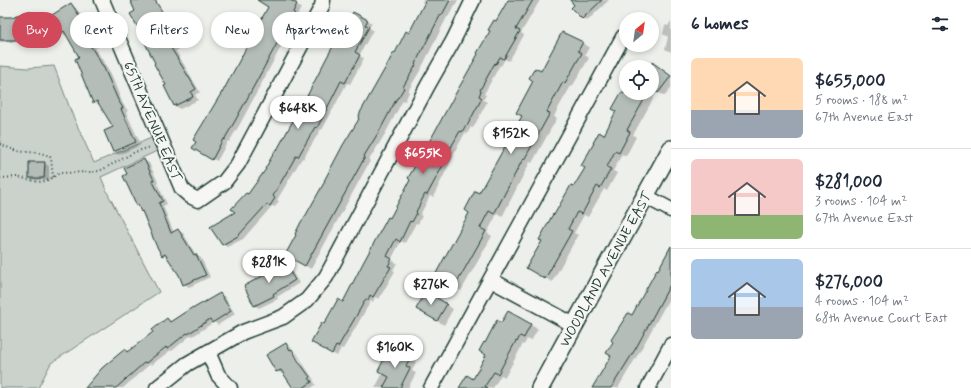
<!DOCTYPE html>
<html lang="en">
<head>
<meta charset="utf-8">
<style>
	:root { --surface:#fff; --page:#f6f6f7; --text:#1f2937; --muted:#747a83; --line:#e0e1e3; --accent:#d1495b }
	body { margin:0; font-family:Mynerve,sans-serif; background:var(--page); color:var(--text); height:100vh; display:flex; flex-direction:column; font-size:15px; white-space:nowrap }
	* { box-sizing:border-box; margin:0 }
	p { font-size:13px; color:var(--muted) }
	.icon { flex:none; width:22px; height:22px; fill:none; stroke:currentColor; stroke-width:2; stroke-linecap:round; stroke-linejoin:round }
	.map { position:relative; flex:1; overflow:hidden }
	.details { display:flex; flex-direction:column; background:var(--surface); width:300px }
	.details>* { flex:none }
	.guide { position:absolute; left:12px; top:12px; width:380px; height:36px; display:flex; gap:8px }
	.needle { width:26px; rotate:29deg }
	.tools { position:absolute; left:619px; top:12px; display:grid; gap:8px }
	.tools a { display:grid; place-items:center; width:40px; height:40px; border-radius:50%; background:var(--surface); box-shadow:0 2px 6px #0003; font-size:20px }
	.price { position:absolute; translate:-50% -34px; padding:0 9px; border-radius:14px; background:#fff; color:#222; font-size:13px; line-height:26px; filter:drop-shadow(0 1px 2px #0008) }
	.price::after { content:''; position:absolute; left:50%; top:24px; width:12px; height:9px; margin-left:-6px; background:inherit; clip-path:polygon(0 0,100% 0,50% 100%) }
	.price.on { background:var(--accent); color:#fff }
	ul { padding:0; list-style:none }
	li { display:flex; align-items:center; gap:12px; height:100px; padding:0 20px }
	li+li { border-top:1px solid var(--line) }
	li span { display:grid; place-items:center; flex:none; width:112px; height:80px; border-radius:6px; color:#555 }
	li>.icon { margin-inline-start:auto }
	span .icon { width:48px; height:48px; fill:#fffc; stroke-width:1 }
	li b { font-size:17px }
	h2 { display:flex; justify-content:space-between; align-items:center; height:48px; padding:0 20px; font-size:17px }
	.pill { padding:0 14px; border-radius:18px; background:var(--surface); box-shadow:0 2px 6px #0003; font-size:14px; line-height:36px }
	.pill.on { background:var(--accent); color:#fff }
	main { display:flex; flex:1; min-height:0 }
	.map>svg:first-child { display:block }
</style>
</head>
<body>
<main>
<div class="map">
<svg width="671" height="388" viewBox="0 0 671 388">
	<rect width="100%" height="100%" fill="#edefea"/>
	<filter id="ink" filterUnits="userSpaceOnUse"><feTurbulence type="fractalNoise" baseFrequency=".025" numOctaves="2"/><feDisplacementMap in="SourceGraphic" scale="8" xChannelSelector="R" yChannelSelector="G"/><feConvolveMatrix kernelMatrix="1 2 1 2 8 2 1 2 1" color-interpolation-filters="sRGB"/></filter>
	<g filter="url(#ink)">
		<path fill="#cbd2cc" stroke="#758880" d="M0,66L28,68L54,66L72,114L94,163L151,138L157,151L101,177L108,194L159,292L51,363L38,388H0Z"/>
		<g fill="#0003">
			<path d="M131,0H154L177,45L179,49L176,51L200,92L195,95L198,100L180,109L175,106L165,87L167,85L157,64L137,12Z"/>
			<path d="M270,0H298L296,4L301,8L297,16L299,17L293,27L292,26L240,124L229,142L228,141L217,161L193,148L270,7Z"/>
			<path d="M423,0H458L448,17H447L421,69L408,91L409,92L405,101L403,100L385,134L369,160L370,161L311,269L286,255L395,54L409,34L425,4L422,2Z"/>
			<path d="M509,0H540L521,33L524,35L509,61L505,59L501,66L500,65L484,94L486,95L483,100L487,102L473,128L471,127L467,134L465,133L453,155H454L433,197L430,196L420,215L422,216L418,224L416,223L405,243L401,241L391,260L397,263L393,270L395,271L379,299L375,297L373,302L371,301L343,349L341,348L337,356L312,341L324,325L343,303L390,219Z"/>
			<path d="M571,0H609L587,21L582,18L576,5Z"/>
			<path d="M71,4L76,8L86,23L84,24L98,47L95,48L110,72L123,104L128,111L126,112L141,145L119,155L114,152L105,132L114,128L100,105L94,102L81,57L67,35V36L61,33L58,22Z"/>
			<path d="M29,13L34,15L41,35L20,42H0V18H12Z"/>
			<path d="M354,13L372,23L369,28L373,30L359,56L364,58L350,84L347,83L322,130L321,129L303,159L302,158L277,200L279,201L275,207L272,206L243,239L227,247L222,244L237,212L267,169Z"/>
			<path d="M671,21V52L665,49L668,37L663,34L665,25L668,26Z"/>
			<path d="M582,43L589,47L585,55L589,58L572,87L571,86L557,110L554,117L557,118L532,163L530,162L502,217L497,214L487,233L492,236L461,291L435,277L480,195L523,116L541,73Z"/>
			<path d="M652,63L671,76V88L665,96L657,92L633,135L636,137L626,156L622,154L613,171L617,173L607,191L604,189L588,217L584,215L574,233L578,235L552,282L528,268L543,241L555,217L575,188L604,136L617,111L614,109L625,88L626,93H652V67H650Z"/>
			<path d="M144,160L149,163L158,182L157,183L167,204L163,206L174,233L178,231L183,233L196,255L201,258L210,277L189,287L184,284L180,275L168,258L163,255L143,212L139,206L137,205Z"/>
			<path d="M44,163L49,166V180H35L30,177Z"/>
			<path d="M671,248V295L640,351L618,388H598L612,356L632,316Z"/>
			<path d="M283,262L288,265L299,283L277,297L278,299L259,308L254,305L269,274Z"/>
			<path d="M426,293L453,309L444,325L417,309Z"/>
			<path d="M220,294L225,297L235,314L218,325L214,322L193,336L191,335L172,351L171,350L151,365L150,364L123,388H86L125,350L129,352L155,332L167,319L172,322Z"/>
			<path d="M508,313L538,329L531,341L527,339L524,345L523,344L505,377L501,375L493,388H460L473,381L487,355L485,344L502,324Z"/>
			<path d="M286,345L291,347L293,351H292L301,366L303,365L295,352L297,353L304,365L314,380H313L316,385L311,388H294L284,373L282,374L277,371Z"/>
			<path d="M390,348L416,362L412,371L416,373L408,388H375L383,373Z"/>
		</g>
		<g fill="#b4bdb8" stroke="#1f3d34">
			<path d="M130,0H155L163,13L159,15L174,46L171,48L196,89L191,92L193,97L174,106L164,86L166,85L154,64L155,63L142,37L143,36L130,14L135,11Z"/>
			<path d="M257,0H290L297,4L293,12L295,14L288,25H287L235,121L224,140L223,139L212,160L192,148L196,142L193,140L222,92V93L268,7Z"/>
			<path d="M426,0H450L442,15L441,14L415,64L416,65L403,87L404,88L398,98H397L380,130L364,156L365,157L305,266L285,255L296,235L295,234L301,222L306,215L325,181H324L343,145L359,119L358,118L361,111L387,65L394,52L395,53L406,31L409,33Z"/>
			<path d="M508,0H533L516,29L520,31L504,59L500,57L496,64L495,63L480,90L481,91L479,96L482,98L467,126L466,125L462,132L460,131L449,151L450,152L427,195L425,194L416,212L417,213L412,222L410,221L400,242L396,239L387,256L392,259L388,266L391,267L373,297L370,295L368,300L366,299L338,347L336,346L332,354L311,342L322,322L324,324L338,299L343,302L363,263L388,217L390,218L410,180L408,178L433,135L452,100L478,54L477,53L490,31L488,30L494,20L496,21Z"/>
			<path d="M570,0H602L582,19L571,8L574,5Z"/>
			<path d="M71,3L82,20L79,21L93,43L90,45L104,68L118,100L123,108L121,109L136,142L113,152L104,131L113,127L97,101L93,103L75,59L79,57L64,31L61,33L54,23L57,22L52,15Z"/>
			<path d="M30,11L37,33L15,40H0V17H12Z"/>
			<path d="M353,12L368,20L365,25L369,27L355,52L360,55L345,83L341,81L317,128L315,127L298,157L296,156L273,196L275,198L270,206L267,204L238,236L222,245L210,227L235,212L231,209L246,193L248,194L266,169H265L276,149L277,150L302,104H303L327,57L340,34L341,35Z"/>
			<path d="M562,32L583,42L578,51L582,53L565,83L563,82L550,106L547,112L550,113L524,160L523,159L494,214L489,211L480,228L486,231L454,288L434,277L469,213L465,210L475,191L479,193L522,116L516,113L533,81L529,78L535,68L541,71Z"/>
			<path d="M652,62L671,76L658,93L652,89Z"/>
			<path d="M621,93H636L645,98L627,130L630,132L619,153L615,151L607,167L611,169L600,188L597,186L582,214L577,212L568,229L572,231L545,279L526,268L542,241L539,240L553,214L554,215L571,185L574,186L585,168L581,166L594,143H593L599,132L604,135L616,111L612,109Z"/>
			<path d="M144,159L154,180H152L163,201L159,203L171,233L178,229L194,255L196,254L206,275L183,285L179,275L165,254L162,256L156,245L142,211L141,212L138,205L137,206L123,176L127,174L124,168Z"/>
			<path d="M29,162H45L44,178H29Z"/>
			<path d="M671,246V283L636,348L611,388H592L611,356L606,353L613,342L611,340L628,313L632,315L657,269L658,270Z"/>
			<path d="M283,261L295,280L273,294L274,296L254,306L244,286L268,273L267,271Z"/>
			<path d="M426,291L447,304L437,321L416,309Z"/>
			<path d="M220,293L231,311L212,323L210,319L188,334L187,333L167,349L166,347L146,363L145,362L116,388H85L102,368L125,349L127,352L153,332L152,330L167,318L170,322L193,307L194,308Z"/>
			<path d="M508,311L531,324L524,338L520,336L517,342L516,341L498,374L494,372L485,386L488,388H459L467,375L473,379L486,355L479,351L484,342L485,343L497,320L501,323Z"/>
			<path d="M286,343L290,350L292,349L299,362L310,377L309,378L312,382L303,388H293L281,370L276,372L266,355Z"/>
			<path d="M390,347L410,358L406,366L410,368L400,388H383L389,377L378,371Z"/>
		</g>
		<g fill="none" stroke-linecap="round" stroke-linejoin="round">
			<g stroke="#1f3d34" stroke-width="17">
				<g id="minor">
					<path d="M102,0L182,189L190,196L198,200L224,182L238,164L322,6L323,0"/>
					<path d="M645,196L671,210"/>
					<path d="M491,280L574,325"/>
					<path d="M208,352L218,375L230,388"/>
					<path d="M157,388L187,364L243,332L283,317L307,300L326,277L428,85L453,41L473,0"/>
					<path d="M431,388L623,37"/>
					<path d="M648,388L671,345"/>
				</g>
			</g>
			<g stroke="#1f3d34" stroke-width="20">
				<path id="tertiary" d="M540,388L671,149"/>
			</g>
			<g stroke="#1f3d34" stroke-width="2" stroke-dasharray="1 3" stroke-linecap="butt">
				<path d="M0,144C6,147 12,149 18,151C27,153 45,151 51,158L53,177"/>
				<path d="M0,178L17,177L39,182L46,181L60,173L89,172L99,171L105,168L135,152L150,147"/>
			</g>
			<use href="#minor" stroke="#f6f6f2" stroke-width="14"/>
			<use href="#tertiary" stroke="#f6f6f2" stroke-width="17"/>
		</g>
	</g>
	<g text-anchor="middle" stroke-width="4" stroke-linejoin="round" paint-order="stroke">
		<g font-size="14" fill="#1f3d34" stroke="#f6f6f2">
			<text transform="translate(153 121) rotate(67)" y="5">65TH AVENUE EAST</text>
			<text transform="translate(605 269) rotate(-61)" y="5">WOODLAND AVENUE EAST</text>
		</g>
	</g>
</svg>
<div class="tools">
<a><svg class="needle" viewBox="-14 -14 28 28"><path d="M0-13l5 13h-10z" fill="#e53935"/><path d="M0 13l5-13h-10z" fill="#747a83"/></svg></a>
<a><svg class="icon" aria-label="locate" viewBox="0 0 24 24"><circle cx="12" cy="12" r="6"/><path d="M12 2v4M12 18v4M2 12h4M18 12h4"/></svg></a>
</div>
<b class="price" style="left:298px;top:130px">$648K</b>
<b class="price" style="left:511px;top:155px">$152K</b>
<b class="price on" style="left:423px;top:175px">$655K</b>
<b class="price" style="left:269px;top:284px">$281K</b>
<b class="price" style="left:431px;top:306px">$276K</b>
<b class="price" style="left:395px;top:369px">$160K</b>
<div class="guide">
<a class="pill on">Buy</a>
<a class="pill">Rent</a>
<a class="pill">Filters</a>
<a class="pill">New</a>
<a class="pill">Apartment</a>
</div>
</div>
<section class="details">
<h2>6 homes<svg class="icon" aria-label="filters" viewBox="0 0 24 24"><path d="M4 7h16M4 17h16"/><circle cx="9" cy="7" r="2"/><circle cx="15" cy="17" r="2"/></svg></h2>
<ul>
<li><span style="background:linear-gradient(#ffd9b3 65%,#9aa5b1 0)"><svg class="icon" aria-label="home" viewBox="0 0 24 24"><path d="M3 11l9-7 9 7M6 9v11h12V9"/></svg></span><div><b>$655,000</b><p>5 rooms · 188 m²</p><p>67th Avenue East</p></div></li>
<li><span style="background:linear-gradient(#f6c9c9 70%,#8fb573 0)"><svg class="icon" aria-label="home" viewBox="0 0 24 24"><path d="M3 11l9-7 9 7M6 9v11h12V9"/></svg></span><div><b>$281,000</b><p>3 rooms · 104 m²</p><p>67th Avenue East</p></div></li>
<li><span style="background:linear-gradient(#a9c7e8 60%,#9aa5b1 0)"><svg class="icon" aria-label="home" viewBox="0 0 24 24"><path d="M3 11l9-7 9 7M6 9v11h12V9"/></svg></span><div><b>$276,000</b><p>4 rooms · 104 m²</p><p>68th Avenue Court East</p></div></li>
</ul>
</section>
</main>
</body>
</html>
